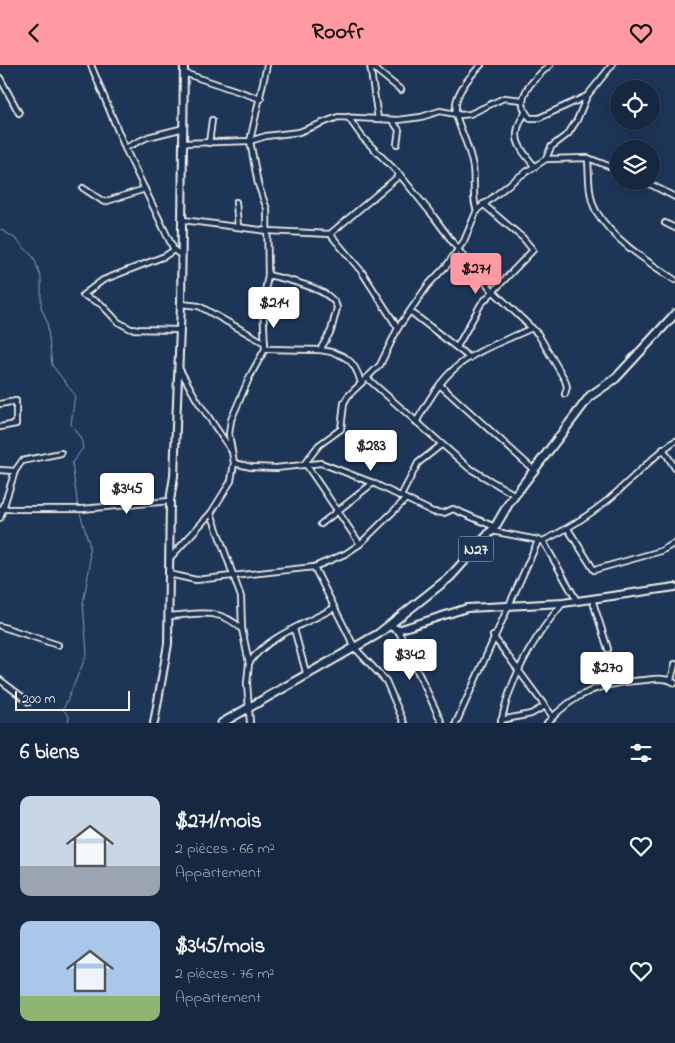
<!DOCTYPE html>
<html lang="fr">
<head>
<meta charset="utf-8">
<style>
	:root { --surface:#162841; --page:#23344c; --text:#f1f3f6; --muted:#9ea6b1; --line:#35445a; --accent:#ff9aa2 }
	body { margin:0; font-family:"Indie Flower",sans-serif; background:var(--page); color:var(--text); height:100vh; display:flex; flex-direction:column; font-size:19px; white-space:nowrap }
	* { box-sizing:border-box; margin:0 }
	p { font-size:16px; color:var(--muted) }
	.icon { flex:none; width:28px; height:28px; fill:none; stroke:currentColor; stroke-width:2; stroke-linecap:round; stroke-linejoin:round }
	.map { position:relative; height:658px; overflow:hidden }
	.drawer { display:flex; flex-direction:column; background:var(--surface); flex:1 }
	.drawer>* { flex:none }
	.buttons { position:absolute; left:610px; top:15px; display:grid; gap:10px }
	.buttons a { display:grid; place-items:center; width:50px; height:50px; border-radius:50%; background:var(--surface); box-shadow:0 2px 12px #0003,0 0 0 1px var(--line); font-size:25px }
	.scale { position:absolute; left:15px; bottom:12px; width:115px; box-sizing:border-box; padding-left:5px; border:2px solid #f4f1e8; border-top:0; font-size:14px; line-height:18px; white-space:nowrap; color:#f4f1e8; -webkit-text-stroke:4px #1d3557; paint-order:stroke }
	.price { position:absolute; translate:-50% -42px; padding:0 11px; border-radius:5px; background:#fff; color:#222; font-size:16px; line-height:32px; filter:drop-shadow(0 1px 2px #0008) }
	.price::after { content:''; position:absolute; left:50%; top:30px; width:15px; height:11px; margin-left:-8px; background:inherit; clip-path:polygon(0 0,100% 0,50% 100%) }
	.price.active { background:var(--accent); color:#111 }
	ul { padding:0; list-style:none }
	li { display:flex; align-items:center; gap:15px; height:125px; padding:0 20px }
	li span { display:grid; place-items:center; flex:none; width:140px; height:100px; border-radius:10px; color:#555 }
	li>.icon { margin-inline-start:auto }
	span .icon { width:60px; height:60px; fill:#fffc; stroke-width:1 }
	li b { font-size:21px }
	h2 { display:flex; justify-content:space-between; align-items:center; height:60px; padding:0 20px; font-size:21px }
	header { display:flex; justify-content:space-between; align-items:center; height:65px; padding:0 20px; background:var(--accent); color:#111; font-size:22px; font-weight:700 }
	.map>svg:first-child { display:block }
</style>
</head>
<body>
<header><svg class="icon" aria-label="back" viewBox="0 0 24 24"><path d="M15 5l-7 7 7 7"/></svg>Roofr<svg class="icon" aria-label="heart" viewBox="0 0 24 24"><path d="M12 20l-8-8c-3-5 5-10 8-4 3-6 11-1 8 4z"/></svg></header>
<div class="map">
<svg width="675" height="658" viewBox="0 0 675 658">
	<rect width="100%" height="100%" fill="#1d3557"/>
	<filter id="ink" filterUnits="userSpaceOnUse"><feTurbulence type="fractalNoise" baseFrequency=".02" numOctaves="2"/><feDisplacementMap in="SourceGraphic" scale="10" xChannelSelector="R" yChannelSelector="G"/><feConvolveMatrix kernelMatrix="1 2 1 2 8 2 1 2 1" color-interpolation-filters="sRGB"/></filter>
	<g filter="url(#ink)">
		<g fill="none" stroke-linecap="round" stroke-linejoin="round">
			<g stroke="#87a1ac" stroke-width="1">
				<path d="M0,164L16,174L34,193L41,213V242L47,257L52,300L75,330L71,359L81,374L83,383L72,398L78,442"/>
				<path d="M68,658L69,651L63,645L87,589L83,538L90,500L89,478L79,445"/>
			</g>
			<g stroke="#f4f1e8" stroke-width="8">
				<g id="street">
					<path d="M91,0L125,83L174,185L182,191"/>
					<path d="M370,0L378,54"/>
					<path d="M370,0L401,25"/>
					<path d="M550,0C535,13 511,33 530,53H539L587,31"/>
					<path d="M184,8L261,34"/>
					<path d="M0,13L19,48"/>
					<path d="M525,48C509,73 519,82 535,102"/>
					<path d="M348,52L363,73L400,110L434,152L466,195L493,226L538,269L565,315L567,322L565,329"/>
					<path d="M392,55L399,65L397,79"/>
					<path d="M184,78L250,76L266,71L299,67L338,52L398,55L421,52L440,46L461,50L470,49L504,33L522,35"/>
					<path d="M209,78L212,55"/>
					<path d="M125,83L148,72L184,63"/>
					<path d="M588,93C589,110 588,131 596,146C613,175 648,197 675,215"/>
					<path d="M546,94L588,93L619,105"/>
					<path d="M644,116L675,132"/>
					<path d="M83,123L104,137L145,124"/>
					<path d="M236,137L238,162"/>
					<path d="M477,145C472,137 475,114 473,102C464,53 435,46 481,0"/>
					<path d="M183,155L268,166L330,169L400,110"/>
					<path d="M665,158L675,163"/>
					<path d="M330,169L362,207L398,263"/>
					<path d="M174,185L165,191L103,215L83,230L101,239L118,257L131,264L180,265"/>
					<path d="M181,239L199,241L265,278"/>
					<path d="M411,247L470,293"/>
					<path d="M457,282L481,239L533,185L523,173L483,139"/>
					<path d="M265,284L320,285L331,266L337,243C334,224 285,214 268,210"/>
					<path d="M320,285C343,288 355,294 361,318"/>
					<path d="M179,303L197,335L231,385"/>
					<path d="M367,313L469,403L515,430"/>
					<path d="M440,320L535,406"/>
					<path d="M0,339L16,336V359L0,362"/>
					<path d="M416,357C427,339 438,318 454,304C475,285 507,275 532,263"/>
					<path d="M663,384L675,403"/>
					<path d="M234,398L251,402L276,403L321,398L373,418L433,447L444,448L453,444L495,462"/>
					<path d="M0,405L15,406"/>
					<path d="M401,431L418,398L441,380"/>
					<path d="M0,444H82L170,436"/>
					<path d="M211,448L241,532L242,564L249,598L247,618L250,658"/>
					<path d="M0,453L15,406L22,396L61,388"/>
					<path d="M321,459L373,418"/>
					<path d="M568,464L594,505L661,486L675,478"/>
					<path d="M492,466L543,476L577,536"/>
					<path d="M543,476C566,465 588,451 608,435C631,416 650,393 675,376"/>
					<path d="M360,479L305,398L319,380L341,364L344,338L348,331L380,300L398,263L428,220L447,200L464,176L477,145L517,113L546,94L551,82L568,69L577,55L587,31L612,0"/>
					<path d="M170,493L211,448L231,416L234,398L229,369L231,355L250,311L265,284L263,238L268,210L267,144L258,119L250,76L267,0"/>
					<path d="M314,502L355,583L386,616L404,658"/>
					<path d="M169,509L196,515L314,502L345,489L360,479L406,434"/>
					<path d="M592,534L608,584"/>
					<path d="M169,551C199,549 218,542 242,564"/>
					<path d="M0,561L58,580"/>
					<path d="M294,564L307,611"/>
					<path d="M398,565L442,658"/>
					<path d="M493,571L553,652"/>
					<path d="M249,598C268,571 305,559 334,543"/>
					<path d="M0,615L29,637"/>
					<path d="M671,615L675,599"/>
					<path d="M501,655L531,649L545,641"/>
					<path d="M456,658L538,476"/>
					<path d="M501,658C510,613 534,572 563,538"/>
					<path d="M547,658C576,626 603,618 645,615C654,614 667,612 675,618"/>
				</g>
			</g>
			<g stroke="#f4f1e8" stroke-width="10">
				<g id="secondary">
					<path d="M390,561L398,565L467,543L563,538L675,522"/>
					<path d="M154,658L168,579L170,436L174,411L181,239L184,0"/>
				</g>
			</g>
			<g stroke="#f4f1e8" stroke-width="11">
				<path id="primary" d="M222,658L378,569L450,512L495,462L509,438L590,331L616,313L675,249"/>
			</g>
			<use href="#street" stroke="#1d3557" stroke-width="4.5"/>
			<use href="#secondary" stroke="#1d3557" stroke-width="6"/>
			<use href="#primary" stroke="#1d3557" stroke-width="7"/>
		</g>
	</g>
	<g text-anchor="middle" stroke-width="4" stroke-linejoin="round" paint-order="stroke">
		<rect fill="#1d3557" stroke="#b4b9bc" stroke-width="1" x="458.5" y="471.5" width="35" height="25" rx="4"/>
		<g font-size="15" font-weight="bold" fill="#f4f1e8">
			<text x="476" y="489">N27</text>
		</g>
	</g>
</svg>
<div class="buttons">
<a><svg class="icon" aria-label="locate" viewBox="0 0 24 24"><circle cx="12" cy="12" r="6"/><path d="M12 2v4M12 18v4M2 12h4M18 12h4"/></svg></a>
<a><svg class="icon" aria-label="layers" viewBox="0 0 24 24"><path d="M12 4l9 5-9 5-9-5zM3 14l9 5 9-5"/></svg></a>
</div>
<div class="scale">200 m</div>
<b class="price active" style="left:476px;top:230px">$271</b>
<b class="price" style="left:274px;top:264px">$214</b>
<b class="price" style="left:371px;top:407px">$283</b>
<b class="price" style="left:127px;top:450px">$345</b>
<b class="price" style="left:410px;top:616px">$342</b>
<b class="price" style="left:607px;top:629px">$270</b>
</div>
<section class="drawer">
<h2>6 biens<svg class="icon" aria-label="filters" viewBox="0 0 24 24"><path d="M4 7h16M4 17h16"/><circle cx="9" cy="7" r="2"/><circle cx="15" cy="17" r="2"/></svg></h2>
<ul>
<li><span style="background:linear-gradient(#c9d6e8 70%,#9aa5b1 0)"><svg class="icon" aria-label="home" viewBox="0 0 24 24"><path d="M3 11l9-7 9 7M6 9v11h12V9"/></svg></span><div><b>$271/mois</b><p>2 pièces · 66 m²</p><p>Appartement</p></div><svg class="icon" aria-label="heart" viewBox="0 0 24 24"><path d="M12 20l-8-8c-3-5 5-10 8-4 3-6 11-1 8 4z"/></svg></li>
<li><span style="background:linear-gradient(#a9c7e8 75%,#8fb573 0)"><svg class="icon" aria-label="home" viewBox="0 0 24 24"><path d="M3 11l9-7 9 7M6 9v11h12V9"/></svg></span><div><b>$345/mois</b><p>2 pièces · 76 m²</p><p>Appartement</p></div><svg class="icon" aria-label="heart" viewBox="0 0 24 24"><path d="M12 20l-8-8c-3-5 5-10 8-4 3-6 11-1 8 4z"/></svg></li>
</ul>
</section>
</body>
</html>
